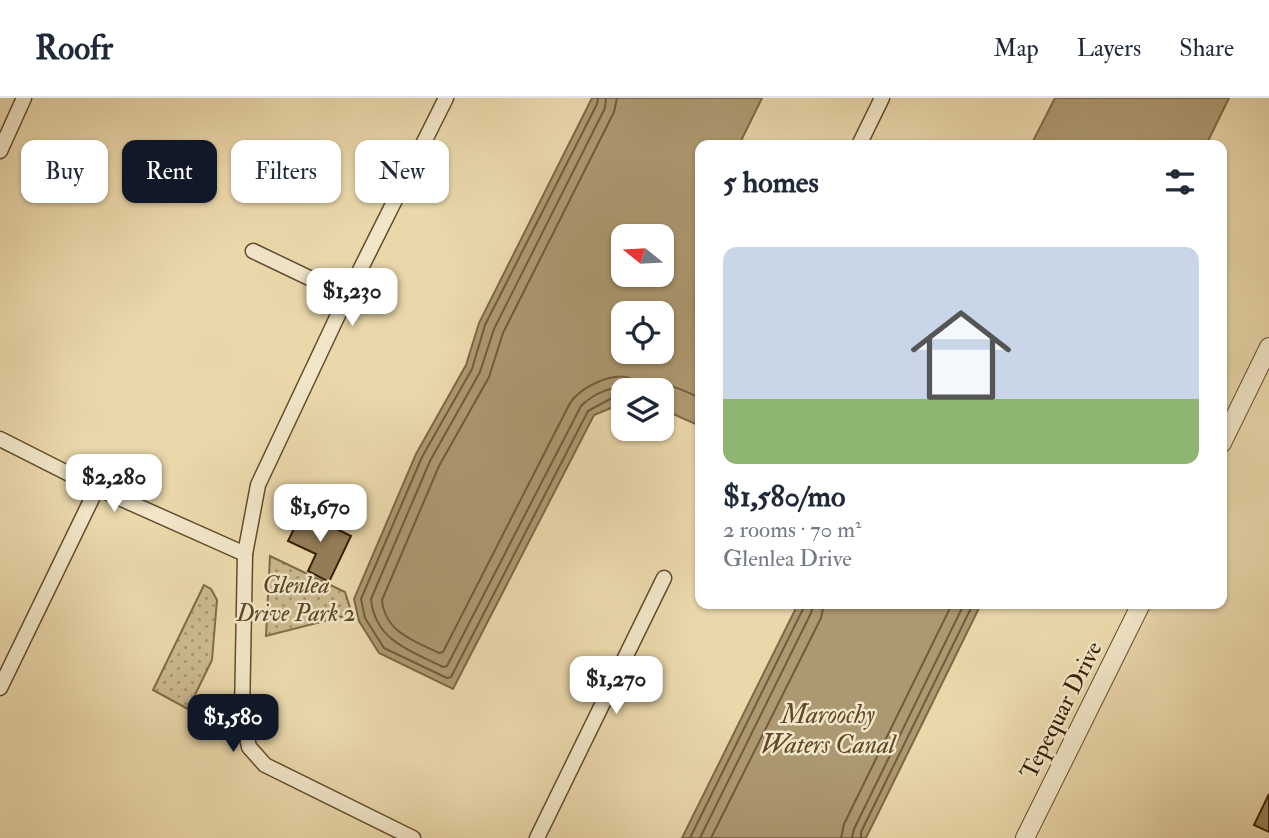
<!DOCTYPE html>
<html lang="en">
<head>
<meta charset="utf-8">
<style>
	:root { --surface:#fff; --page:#f6f6f7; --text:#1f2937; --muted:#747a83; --line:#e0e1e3; --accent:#111827 }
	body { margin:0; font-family:"IM FELL Double Pica",serif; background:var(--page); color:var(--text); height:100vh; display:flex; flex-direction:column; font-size:26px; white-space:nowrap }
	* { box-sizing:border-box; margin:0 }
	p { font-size:23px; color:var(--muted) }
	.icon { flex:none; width:38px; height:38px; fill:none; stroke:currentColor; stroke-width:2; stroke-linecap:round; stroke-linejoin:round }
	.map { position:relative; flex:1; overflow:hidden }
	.details { position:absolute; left:695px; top:42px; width:532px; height:469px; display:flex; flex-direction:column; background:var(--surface); border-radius:14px; box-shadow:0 2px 5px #0004 }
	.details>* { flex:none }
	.top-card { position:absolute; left:21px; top:42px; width:569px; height:63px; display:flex; gap:14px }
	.needle { width:46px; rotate:288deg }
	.controls { position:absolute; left:611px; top:126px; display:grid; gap:14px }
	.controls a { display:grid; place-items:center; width:63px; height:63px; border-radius:14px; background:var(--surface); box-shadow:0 2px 5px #0004; font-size:35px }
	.price { position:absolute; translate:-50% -60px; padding:0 16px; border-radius:14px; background:#fff; color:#222; font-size:23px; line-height:46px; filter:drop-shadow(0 2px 4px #0008) }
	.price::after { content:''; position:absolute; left:50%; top:42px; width:21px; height:16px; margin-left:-10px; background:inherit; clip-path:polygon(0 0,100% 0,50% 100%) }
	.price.current { background:var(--accent); color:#fff }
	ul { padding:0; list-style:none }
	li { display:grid; align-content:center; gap:14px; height:371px; padding:0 28px }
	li+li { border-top:2px solid var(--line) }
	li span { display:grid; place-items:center; height:217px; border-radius:14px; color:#555 }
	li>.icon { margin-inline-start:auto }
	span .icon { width:126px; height:126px; fill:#fffc; stroke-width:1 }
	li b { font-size:30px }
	h2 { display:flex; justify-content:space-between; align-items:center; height:84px; padding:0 28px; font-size:30px }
	.tag { padding:0 24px; border-radius:14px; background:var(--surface); box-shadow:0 2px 5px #0004; font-size:24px; line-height:63px }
	.tag.current { background:var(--accent); color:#fff }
	header { display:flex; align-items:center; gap:42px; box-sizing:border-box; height:98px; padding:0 35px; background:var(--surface); border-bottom:2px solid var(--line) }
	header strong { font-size:33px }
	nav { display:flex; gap:38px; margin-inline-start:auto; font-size:24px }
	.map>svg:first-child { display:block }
</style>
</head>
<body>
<header>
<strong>Roofr</strong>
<nav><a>Map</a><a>Layers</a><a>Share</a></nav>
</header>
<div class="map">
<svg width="1269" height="740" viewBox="0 0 1269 740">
	<defs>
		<pattern id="grass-dots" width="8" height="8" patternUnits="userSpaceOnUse" patternTransform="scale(1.75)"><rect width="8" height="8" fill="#cbb98e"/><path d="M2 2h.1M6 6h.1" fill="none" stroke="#a69672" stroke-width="1.8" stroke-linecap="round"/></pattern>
	</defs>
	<rect width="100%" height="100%" fill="#ead8ab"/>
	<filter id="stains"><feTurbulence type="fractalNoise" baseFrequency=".00286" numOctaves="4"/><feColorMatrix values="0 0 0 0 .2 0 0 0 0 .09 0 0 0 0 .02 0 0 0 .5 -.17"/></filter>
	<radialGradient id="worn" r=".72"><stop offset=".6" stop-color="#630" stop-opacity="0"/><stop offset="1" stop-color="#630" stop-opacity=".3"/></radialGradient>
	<g fill="url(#grass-dots)" stroke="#806c47" stroke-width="2">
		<path d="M270,458L345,494L352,516L266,538Z"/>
		<path d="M204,487L211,491L217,502L212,562L188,611L153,592Z"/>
	</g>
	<g fill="#ad9971" stroke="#7d6844" stroke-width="2" fill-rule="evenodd">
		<path d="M592,0H762L739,47H700V328L662,311V292H623V305L594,317L453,591L379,555L359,523L354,501L416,356L466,267L479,225ZM662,138V177H623V138ZM662,215V254H623V215Z"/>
		<path d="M1055,0H1229L1206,47H1031Z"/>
		<path d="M798,506H981L866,740H682Z"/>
	</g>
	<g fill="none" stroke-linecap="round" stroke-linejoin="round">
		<g stroke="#725c38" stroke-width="2">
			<path d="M598,0L597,6L485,227L472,271L422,359L361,501L365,520L384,550L447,580L451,579L588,313L614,299L623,298"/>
			<path d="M606,0L605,10L494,231L480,274L430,363L371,501C375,543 411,553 443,569L447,568L581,308C593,296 615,285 631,292"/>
			<path d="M617,0L614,14L503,235L489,279L439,368L382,502C385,534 414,543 439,555L443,554L570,305C580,290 608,276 626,279C634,281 639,286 645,291C669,283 678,290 700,300"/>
			<path d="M690,740L803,511L804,506"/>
			<path d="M700,740L811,515L813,506"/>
			<path d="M711,740L821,520L824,506"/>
			<path d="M841,740L844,726L952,506"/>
			<path d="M852,740L854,731L964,506"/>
			<path d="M861,740V734L973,506"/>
		</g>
	</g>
	<g fill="#947f59" stroke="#361f00" stroke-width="2">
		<path d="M302,414L351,438L329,484L308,473L316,456L288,443Z"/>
		<path d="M1269,696V734L1254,727Z"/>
	</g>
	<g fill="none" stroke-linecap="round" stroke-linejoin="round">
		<g stroke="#634d2b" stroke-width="17">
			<g id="minor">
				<path d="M859,47L882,0"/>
				<path d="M0,53L24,0"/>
				<path d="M253,153L347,198"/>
				<path d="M0,341L97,390L245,456"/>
				<path d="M0,590L97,390"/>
				<path d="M413,740L265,667L249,649L242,615L245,456L258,387L347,198L446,0"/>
				<path d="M537,740L664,480"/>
			</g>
		</g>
		<g stroke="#634d2b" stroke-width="20">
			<g id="tertiary">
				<path d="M1222,345L1269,249"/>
				<path d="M1025,740L1141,506"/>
			</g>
		</g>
		<use href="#minor" stroke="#f1e6c8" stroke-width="14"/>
		<use href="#tertiary" stroke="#f1e6c8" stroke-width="18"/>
	</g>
	<g text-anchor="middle" stroke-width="5" stroke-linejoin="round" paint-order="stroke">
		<g font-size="24" font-style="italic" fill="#5b4624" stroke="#f1e6c8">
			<text x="296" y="495">Glenlea<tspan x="296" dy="28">Drive Park 2</tspan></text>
		</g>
		<g font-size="24" fill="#361f00" stroke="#f1e6c8">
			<text transform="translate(1061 612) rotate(-63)" y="8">Tepequar Drive</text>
		</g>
		<g font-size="26" font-style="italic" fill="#604a28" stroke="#f1e6c8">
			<text x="828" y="625">Maroochy<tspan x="828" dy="30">Waters Canal</tspan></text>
		</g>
	</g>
	<rect width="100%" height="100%" filter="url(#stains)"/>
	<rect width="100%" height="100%" fill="url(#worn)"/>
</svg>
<div class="controls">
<a><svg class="needle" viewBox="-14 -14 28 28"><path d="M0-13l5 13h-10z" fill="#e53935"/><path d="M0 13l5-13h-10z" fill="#747a83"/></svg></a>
<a><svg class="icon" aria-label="locate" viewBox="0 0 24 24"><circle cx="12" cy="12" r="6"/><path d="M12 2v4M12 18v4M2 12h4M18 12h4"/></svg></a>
<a><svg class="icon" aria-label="layers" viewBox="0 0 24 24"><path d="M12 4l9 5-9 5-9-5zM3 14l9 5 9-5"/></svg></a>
</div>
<b class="price" style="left:352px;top:230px">$1,230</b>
<b class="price" style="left:114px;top:416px">$2,280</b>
<b class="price" style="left:320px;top:446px">$1,670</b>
<b class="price" style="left:616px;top:618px">$1,270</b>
<b class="price current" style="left:233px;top:656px">$1,580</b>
<div class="top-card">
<a class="tag">Buy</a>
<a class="tag current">Rent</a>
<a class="tag">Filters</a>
<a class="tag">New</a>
</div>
<section class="details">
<h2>5 homes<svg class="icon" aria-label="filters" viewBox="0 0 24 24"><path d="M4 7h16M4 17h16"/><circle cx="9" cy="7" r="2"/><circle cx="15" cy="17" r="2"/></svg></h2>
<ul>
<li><span style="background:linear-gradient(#c9d6e8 70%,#8fb573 0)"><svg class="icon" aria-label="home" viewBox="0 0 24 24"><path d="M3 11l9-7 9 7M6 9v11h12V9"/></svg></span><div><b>$1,580/mo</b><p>2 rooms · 70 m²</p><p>Glenlea Drive</p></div></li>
</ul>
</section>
</div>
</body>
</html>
